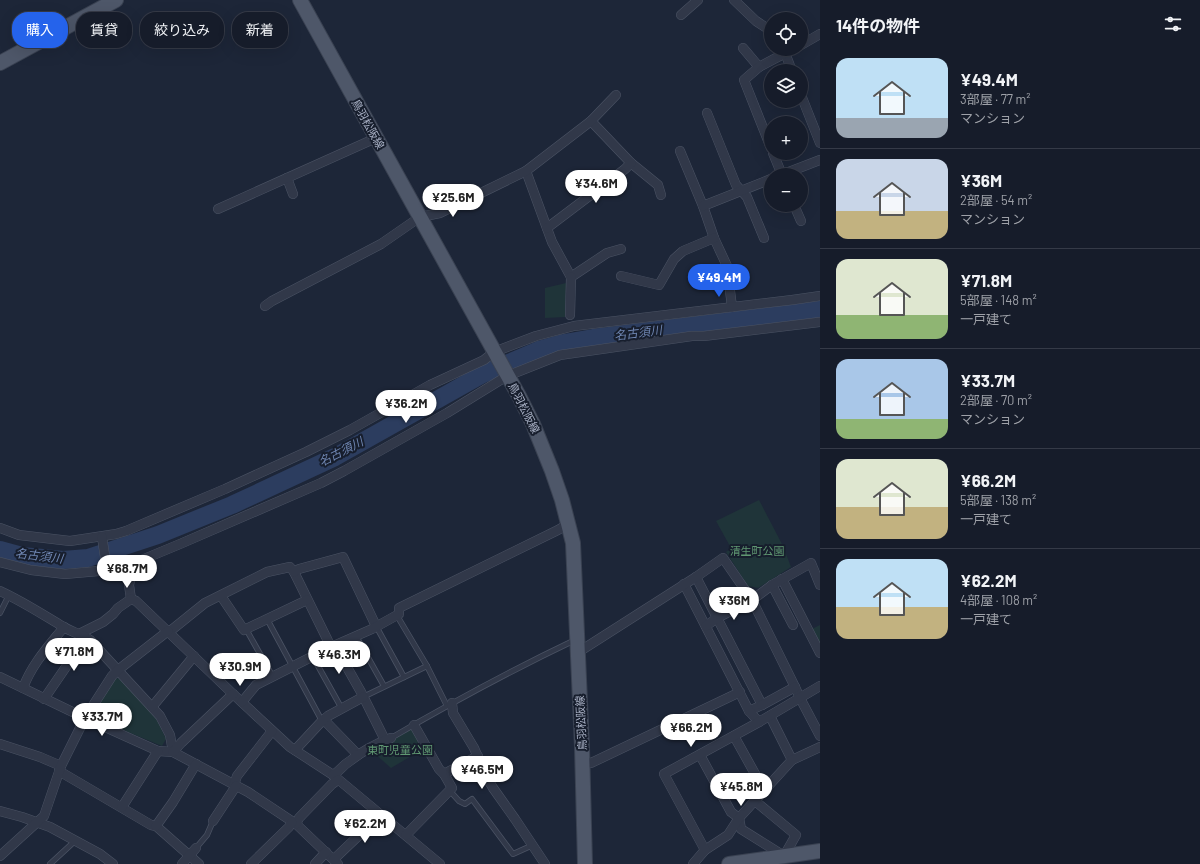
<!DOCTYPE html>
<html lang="ja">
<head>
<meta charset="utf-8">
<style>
	:root { --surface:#161c2a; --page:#232936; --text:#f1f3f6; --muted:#9ea1a8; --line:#353a47; --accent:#2563eb }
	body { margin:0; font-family:Barlow,"Noto Sans JP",sans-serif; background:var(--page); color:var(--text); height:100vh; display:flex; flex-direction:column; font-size:15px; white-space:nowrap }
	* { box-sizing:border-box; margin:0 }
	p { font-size:13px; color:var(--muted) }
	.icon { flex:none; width:22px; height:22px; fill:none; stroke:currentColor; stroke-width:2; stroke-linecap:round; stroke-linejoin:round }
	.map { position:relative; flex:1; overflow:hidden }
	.panel { display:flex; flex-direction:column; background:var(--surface); width:380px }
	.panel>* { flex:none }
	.banner { position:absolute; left:12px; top:12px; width:380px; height:36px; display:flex; gap:8px }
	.buttons { position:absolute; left:764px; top:12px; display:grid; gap:8px }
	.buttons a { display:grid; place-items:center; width:44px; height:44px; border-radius:50%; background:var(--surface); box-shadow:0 4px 16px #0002,0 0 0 1px var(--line); font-size:20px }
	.price { position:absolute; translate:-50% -34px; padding:0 9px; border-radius:14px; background:#fff; color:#222; font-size:13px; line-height:26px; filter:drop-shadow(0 1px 2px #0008) }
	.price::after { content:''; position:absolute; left:50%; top:24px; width:12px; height:9px; margin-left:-6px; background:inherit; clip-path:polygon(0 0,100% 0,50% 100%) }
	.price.selected { background:var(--accent); color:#fff }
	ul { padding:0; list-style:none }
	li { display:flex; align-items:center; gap:12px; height:100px; padding:0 16px }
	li+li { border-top:1px solid var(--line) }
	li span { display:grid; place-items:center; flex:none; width:112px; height:80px; border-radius:12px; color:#555 }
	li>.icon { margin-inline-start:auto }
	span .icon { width:48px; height:48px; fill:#fffc; stroke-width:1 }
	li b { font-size:17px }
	h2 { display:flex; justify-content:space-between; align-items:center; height:48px; padding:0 16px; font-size:17px }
	.pill { padding:0 14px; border-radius:16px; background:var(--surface); box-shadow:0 4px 16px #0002,0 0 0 1px var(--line); font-size:14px; line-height:36px }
	.pill.selected { background:var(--accent); color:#fff }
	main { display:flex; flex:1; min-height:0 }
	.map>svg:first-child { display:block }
</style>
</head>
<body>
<main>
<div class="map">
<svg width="820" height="864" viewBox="0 0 820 864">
	<rect width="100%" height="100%" fill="#1d2638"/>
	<g fill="#1f3439">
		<path d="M566,283L565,317L545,318V288Z"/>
		<path d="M759,500L783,546L791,567L758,588L748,586L726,552L731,548L716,521Z"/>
		<path d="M820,625V644L812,629Z"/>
		<path d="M119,678L156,718L166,739L162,746L94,718L93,715L115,679Z"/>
		<path d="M413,728L424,747L408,758L391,768L373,752Z"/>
	</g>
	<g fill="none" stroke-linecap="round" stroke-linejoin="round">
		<path stroke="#2c3d5f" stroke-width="18" d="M0,550L22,556L63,560L88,558L158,535L232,505L335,457L483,374L539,350L564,343L593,338L820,310"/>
		<g stroke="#4b5364" stroke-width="6">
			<g id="service">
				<path d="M0,613L9,595"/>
				<path d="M399,614V619L427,666L447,706"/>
				<path d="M267,619L322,721"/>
				<path d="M376,626L404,677"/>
				<path d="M246,629L273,677"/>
				<path d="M356,636L384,686"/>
				<path d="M313,657L342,709"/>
				<path d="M363,697L427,666"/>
				<path d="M391,738C451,703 512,670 575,640"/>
				<path d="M450,791L459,801L465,804L472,799L513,854L533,845"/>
				<path d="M196,848L207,835L213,821"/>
				<path d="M50,864L76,840"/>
			</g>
		</g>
		<g stroke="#4b5364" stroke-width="10">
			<g id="minor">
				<path d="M734,0L756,21L771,31"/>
				<path d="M681,15L698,0"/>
				<path d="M801,45L820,34"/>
				<path d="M743,48L759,67"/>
				<path d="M785,49L787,52V58L792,71"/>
				<path d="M801,95L820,143"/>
				<path d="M707,113L736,185L747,197L764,238"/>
				<path d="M591,121L631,163L658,185L661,195"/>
				<path d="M771,148L744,80L759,67L793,49"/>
				<path d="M680,151L703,206L714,238L727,266L732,307"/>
				<path d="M773,153L782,175"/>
				<path d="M526,171L552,242L571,277L607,253L621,249"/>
				<path d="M781,175L820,160"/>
				<path d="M287,178L293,194"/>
				<path d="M794,205L801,221"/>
				<path d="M703,206L771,179"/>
				<path d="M218,209L376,138"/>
				<path d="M547,228L625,169L631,163"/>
				<path d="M621,276L659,285L674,259L683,251L714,238"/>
				<path d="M265,306L272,301L381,244L420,217L440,213L526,171L591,121L616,95"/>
				<path d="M570,315L571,277"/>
				<path d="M0,528L19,535L70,541L116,534L126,531L225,489L306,452L350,430L430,385L484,360L494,352L536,336L574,326L792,300L820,296"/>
				<path d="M102,537L107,570"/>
				<path d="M0,562L31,570L65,574L99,571L127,566L180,544L321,483L344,471L447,413L507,376L560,355L692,336H704L820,322"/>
				<path d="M127,566L132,571L129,585L131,599"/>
				<path d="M294,572L331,647"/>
				<path d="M696,577L762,705L749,711"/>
				<path d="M782,579L820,653"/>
				<path d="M684,584L749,711L759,722"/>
				<path d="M772,585L793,625"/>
				<path d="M0,591C22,601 42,614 62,626C71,632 82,634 90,640L160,716L170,735L173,752"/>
				<path d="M221,596L244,630L307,600"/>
				<path d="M706,626L717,618L752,600L795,687L800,698L820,736"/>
				<path d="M169,632L205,603L267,572L290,567L294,572L299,569L343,557L376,626"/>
				<path d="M79,634L103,622L113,614L118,608L131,599L136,601L233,694L290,747L333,775L440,864"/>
				<path d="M335,646L361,692L385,740"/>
				<path d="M577,653L696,577L723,558L752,600L772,585L811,563L820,585"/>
				<path d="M0,677L85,718L158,751L173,752L248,792L296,824L338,864"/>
				<path d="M23,688C32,664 48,647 64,627"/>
				<path d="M44,699L81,645L84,636"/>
				<path d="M242,702L256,685L331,647L372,629L399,614V608L558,530L568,524"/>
				<path d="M452,703L453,713L474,748L486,776L493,788L515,819L545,864"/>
				<path d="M762,705L795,687"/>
				<path d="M152,707L194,656"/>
				<path d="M770,716L792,760"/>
				<path d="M322,721L327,723L358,755"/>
				<path d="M734,736L764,790"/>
				<path d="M0,744L40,757L61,766"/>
				<path d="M295,750L322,721L328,716L363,697"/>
				<path d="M173,752L181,743L233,694"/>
				<path d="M700,755L731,812L739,818L741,829L784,856L796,835L755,801"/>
				<path d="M583,762L591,763L740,692"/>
				<path d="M59,771L151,825L156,826L199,864"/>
				<path d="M444,774L478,756"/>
				<path d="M333,775C340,771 343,765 350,761C361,752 378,743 391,738"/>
				<path d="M234,785L237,776L272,731"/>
				<path d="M122,807L158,751"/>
				<path d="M0,811L22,817L50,827L100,854L113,864"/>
				<path d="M213,821L236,786"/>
				<path d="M296,824L299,818L332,784L338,780"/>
				<path d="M156,826L173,802L196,764"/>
				<path d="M406,835L452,788L444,774L439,769L414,725"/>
				<path d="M705,850L728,835L739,818L792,760L820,747"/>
				<path d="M0,856L44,816L61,766L85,718L112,676L118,670L168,631"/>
				<path d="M334,859L374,821L379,814"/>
				<path d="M182,864L196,848"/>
				<path d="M251,864L289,827L292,822"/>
				<path d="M315,864L326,852"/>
				<path d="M693,864L705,850L664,774L759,722L820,686"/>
			</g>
		</g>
		<g stroke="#3a4252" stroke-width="16">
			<g id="primary">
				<path d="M300,0L519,396L533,424L552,471L562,500L573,543L582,747L585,864"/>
				<path d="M0,63L116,0"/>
				<path d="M729,864L820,851"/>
			</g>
		</g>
		<use href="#service" stroke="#313849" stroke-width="4.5"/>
		<use href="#minor" stroke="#313849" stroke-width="9"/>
		<use href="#primary" stroke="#4e5769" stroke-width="14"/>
	</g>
	<g text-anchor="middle" stroke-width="4" stroke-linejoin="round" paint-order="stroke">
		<g font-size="11" fill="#aab2c6" stroke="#171e2d">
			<text transform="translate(368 124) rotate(61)" y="4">鳥羽松阪線</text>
			<text transform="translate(524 408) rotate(63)" y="4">鳥羽松阪線</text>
			<text transform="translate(581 723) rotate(-93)" y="4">鳥羽松阪線</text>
		</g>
		<g font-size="11" fill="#609872" stroke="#171e2d">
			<text x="757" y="555">清生町公園</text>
			<text x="400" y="754">東町児童公園</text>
		</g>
		<g font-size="12" font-style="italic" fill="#6f86b2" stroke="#171e2d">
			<text transform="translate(638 333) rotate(-7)" y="4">名古須川</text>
			<text transform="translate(341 452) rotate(-27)" y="4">名古須川</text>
			<text transform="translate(39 556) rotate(7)" y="4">名古須川</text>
		</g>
	</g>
</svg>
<div class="buttons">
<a><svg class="icon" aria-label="locate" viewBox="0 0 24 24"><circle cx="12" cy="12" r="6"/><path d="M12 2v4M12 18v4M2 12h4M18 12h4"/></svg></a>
<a><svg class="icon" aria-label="layers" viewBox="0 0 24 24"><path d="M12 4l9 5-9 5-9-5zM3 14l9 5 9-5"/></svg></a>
<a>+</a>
<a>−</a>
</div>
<b class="price" style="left:596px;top:204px">¥34.6M</b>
<b class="price" style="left:453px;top:218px">¥25.6M</b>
<b class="price selected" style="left:719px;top:298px">¥49.4M</b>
<b class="price" style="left:406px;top:424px">¥36.2M</b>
<b class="price" style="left:127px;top:589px">¥68.7M</b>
<b class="price" style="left:734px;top:621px">¥36M</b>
<b class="price" style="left:74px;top:672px">¥71.8M</b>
<b class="price" style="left:339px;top:675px">¥46.3M</b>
<b class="price" style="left:240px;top:687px">¥30.9M</b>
<b class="price" style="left:102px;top:737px">¥33.7M</b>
<b class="price" style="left:691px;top:748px">¥66.2M</b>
<b class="price" style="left:482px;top:790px">¥46.5M</b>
<b class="price" style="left:741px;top:807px">¥45.8M</b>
<b class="price" style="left:365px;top:844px">¥62.2M</b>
<div class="banner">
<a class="pill selected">購入</a>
<a class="pill">賃貸</a>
<a class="pill">絞り込み</a>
<a class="pill">新着</a>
</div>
</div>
<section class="panel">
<h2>14件の物件<svg class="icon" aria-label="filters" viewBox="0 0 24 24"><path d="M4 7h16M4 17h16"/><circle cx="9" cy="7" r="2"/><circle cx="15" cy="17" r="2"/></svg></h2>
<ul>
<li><span style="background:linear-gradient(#bfe0f5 75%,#9aa5b1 0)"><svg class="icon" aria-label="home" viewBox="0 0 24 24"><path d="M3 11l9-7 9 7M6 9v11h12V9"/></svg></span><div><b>¥49.4M</b><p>3部屋 · 77 m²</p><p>マンション</p></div></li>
<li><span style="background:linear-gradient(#c9d6e8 65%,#c2b280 0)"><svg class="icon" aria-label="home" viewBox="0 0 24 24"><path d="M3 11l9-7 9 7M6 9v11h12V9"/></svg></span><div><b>¥36M</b><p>2部屋 · 54 m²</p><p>マンション</p></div></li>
<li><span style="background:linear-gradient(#dfe7d0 70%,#8fb573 0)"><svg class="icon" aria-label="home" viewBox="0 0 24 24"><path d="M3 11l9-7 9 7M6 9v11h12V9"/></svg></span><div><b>¥71.8M</b><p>5部屋 · 148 m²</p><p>一戸建て</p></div></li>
<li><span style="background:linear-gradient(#a9c7e8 75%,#8fb573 0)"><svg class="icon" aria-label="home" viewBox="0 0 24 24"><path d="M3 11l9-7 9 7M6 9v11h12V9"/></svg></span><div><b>¥33.7M</b><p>2部屋 · 70 m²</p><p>マンション</p></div></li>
<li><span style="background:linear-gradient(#dfe7d0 60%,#c2b280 0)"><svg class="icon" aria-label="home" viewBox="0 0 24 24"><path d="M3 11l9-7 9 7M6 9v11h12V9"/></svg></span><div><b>¥66.2M</b><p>5部屋 · 138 m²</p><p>一戸建て</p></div></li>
<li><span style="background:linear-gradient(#bfe0f5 60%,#c2b280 0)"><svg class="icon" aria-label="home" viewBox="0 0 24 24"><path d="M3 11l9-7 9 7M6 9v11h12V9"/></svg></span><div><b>¥62.2M</b><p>4部屋 · 108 m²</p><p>一戸建て</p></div></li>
</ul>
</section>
</main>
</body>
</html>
